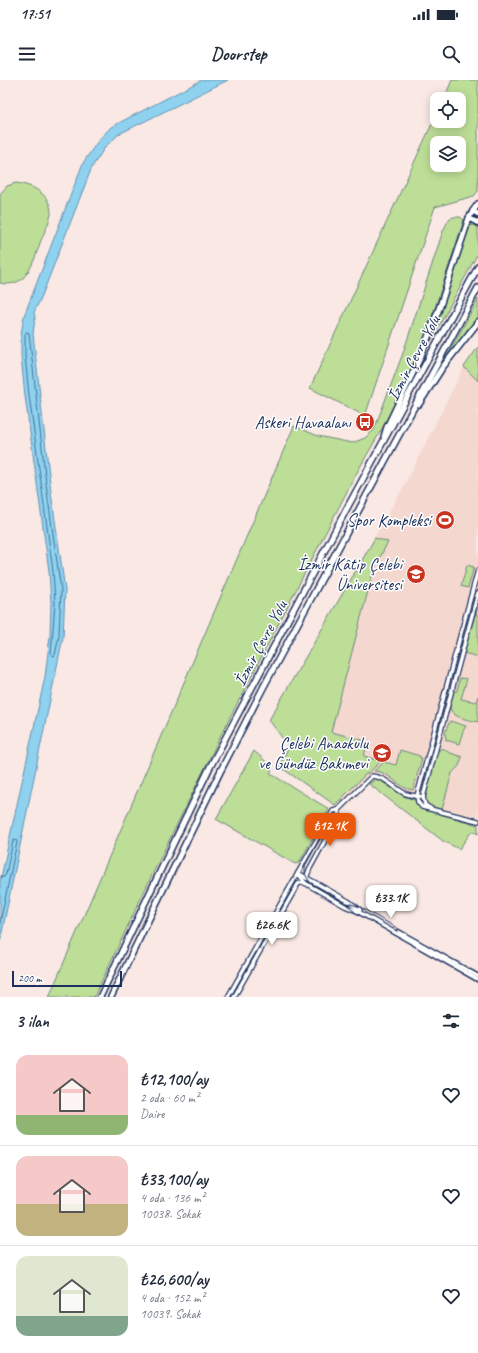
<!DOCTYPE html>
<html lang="tr">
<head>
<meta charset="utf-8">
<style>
	:root { --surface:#fff; --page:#f2f2f3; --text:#1f2937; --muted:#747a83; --line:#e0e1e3; --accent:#ea580c }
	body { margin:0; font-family:Caveat,sans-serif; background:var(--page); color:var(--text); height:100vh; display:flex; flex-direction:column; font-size:15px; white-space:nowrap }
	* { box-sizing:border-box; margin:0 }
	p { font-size:13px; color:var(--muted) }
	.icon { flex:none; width:22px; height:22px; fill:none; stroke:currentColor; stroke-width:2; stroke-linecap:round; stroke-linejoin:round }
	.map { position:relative; height:917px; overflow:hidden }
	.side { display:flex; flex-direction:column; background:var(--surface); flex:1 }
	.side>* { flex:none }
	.fabs { position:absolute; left:430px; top:12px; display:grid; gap:8px }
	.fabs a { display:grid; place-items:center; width:36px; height:36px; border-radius:8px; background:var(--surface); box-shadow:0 2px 10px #0003; font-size:20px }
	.scale { position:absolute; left:12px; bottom:10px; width:110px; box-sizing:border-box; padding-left:4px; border:2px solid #1b2f5e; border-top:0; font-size:11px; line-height:14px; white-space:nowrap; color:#1b2f5e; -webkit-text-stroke:3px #fff; paint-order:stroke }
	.price { position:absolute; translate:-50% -34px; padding:0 9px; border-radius:8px; background:#fff; color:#222; font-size:13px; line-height:26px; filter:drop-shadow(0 1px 2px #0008) }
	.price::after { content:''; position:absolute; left:50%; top:24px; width:12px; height:9px; margin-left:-6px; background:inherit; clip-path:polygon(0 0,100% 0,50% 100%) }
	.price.active { background:var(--accent); color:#fff }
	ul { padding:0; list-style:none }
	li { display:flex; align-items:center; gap:12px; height:100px; padding:0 16px }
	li+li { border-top:1px solid var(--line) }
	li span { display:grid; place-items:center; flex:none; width:112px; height:80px; border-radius:12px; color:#555 }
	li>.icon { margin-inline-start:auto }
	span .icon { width:48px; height:48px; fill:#fffc; stroke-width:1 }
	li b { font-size:17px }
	h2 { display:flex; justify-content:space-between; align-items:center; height:48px; padding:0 16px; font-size:17px }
	.status { display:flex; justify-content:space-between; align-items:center; height:28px; padding:0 20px; background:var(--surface); direction:ltr }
	.status svg { height:11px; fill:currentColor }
	header { display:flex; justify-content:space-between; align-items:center; height:52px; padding:0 16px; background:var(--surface); font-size:18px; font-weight:700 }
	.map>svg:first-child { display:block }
</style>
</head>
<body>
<div class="status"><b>17:51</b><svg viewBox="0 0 49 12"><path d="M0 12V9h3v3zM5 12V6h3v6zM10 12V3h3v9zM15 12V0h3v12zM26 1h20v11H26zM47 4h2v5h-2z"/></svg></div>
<header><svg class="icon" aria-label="menu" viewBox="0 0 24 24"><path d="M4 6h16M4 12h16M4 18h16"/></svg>Doorstep<svg class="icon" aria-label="search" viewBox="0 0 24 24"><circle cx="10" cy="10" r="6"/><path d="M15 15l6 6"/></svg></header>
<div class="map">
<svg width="478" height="917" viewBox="0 0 478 917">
	<rect width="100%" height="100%" fill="#f9e8e3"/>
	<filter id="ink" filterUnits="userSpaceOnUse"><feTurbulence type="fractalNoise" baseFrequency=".025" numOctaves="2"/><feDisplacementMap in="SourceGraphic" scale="8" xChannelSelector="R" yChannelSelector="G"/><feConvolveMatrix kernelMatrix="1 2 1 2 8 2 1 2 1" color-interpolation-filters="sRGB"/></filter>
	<g filter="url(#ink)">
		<path fill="#f4d8d0" d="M478,267V754L472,751L459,769L443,761L369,704L344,730L333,724L279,686L289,667L269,640L403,408L464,287Z"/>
		<g fill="#bdde97" stroke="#6c867a" fill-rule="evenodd">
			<path d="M452,0H478V111L474,116L435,127L365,336L310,308L437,33V41H459V19H444ZM437,63H459V85H437Z"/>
			<path d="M16,103C33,105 51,114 51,134C50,141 43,155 40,163C36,175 32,189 23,198C17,204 7,205 0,203V114L7,106Z"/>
			<path d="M453,137H460L464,140L423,264L387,340L356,394L220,657L153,793L94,917H49L294,346L318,356L352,363L365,358L374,350L403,273L443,151L448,141Z"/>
			<path d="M475,145L478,147V173L431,261L469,146Z"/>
			<path d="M478,219V238L446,278Z"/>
			<path d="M478,267V301L464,287Z"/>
			<path d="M375,458L388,462L374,488L331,652L367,661V664L364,676L381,681L370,692L366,694L335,725L279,686L289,667L269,640Z"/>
			<path d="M467,485L474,487L468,508L461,506Z"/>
			<path d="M478,525L476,535H478V577L464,573Z"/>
			<path d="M460,598L467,599L461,619L476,622L478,616V642C470,640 451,638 450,627C450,622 453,616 454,611H457Z"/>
			<path d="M450,641L466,646L463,651L459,664L446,660L445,652Z"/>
			<path d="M443,668L448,672L462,677L459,686L452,693L442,730C435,728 427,727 425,720L437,671Z"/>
			<path d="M400,670L420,676V678H422L413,710C398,709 390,691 374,691L384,682L396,685Z"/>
			<path d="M254,671L271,686V694L329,729L299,783L295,784L216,739Z"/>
			<path d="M376,699L380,700L404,716L415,720L418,726L423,729L478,745V754L472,751L459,769L443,761L369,704Z"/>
		</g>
		<path fill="#8ed2ef" stroke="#6091b5" d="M202,0H228L119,54L105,67L92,87L41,218L34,232L35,238L33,254L51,412L65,510L63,557L0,862V802L45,597L50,556L51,523L49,491L25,316L21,276V255L24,236L83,83L98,61L111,47Z"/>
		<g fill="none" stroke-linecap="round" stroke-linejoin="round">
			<g stroke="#497098" stroke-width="1">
				<path d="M27,252L29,253L47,412L61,510L59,556L55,575L54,576L51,574L55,523L53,491L29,315L25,276V255Z"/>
				<path d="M0,797H4L6,794L13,761L16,760L17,762L0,843"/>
			</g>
			<g stroke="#1b2f5e" stroke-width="6">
				<g id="minor">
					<path d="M478,490L417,716L418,722L422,727L478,741"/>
					<path d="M423,717C417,716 410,716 404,713C393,707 385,697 372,696L338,730L333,731L298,793L305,803L345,826L357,831L478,900"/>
					<path d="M430,728L425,725L423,717L478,513"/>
					<path d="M306,798L310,788L339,735L338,730"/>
					<path d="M399,852L478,896"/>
					<path d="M228,917L298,793L348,821L360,830"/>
					<path d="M234,917L298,804L300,803H305"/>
				</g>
			</g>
			<g stroke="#1b2f5e" stroke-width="8">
				<path id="major" d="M478,134L473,131L469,138L478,143"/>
			</g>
			<g stroke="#1b2f5e" stroke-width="8">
				<g id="highway">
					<path d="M473,131L478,124"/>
					<path d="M419,324L442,288L478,242"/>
					<path d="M384,357L387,347L420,278L440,226L469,138"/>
					<path d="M100,917L209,689L346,430L478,187"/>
					<path d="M111,917L220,692L263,608L478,208"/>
				</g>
			</g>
			<use href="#minor" stroke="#fff" stroke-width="3.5"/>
			<use href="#major" stroke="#fff" stroke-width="4.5"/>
			<use href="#highway" stroke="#fff" stroke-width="5"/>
			<g stroke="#1b2f5e" stroke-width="1">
				<path d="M334,733L305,784V794L311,804L346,824L356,833L478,902"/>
				<path d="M348,823L360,827L478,894"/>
			</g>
		</g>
	</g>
	<defs>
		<g id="bus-disc" transform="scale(1)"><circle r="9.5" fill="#c8321e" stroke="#fff"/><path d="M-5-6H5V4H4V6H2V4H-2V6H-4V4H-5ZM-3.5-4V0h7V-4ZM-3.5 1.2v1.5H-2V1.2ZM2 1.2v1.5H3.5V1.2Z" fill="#fff"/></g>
		<g id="stadium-disc" transform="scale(1)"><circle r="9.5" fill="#c8321e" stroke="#fff"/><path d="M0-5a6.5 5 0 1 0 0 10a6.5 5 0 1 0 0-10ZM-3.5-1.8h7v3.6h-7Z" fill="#fff"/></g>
		<g id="university-disc" transform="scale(1)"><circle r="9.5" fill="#c8321e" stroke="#fff"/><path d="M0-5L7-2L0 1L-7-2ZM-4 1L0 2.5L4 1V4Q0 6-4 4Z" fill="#fff"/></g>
		<g id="school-disc" transform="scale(1)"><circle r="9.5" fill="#c8321e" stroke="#fff"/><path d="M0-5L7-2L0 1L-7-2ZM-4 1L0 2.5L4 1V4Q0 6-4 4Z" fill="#fff"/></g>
	</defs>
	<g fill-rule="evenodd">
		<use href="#bus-disc" x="365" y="342"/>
		<use href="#stadium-disc" x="445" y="440"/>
		<use href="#university-disc" x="416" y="494"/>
		<use href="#school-disc" x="382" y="673"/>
	</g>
	<g text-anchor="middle" stroke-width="3" stroke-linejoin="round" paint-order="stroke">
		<g font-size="17" fill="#1b2f5e" stroke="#fff">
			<text transform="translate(413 278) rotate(-62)" y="6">İzmir Çevre Yolu</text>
			<text transform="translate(260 563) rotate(-62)" y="6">İzmir Çevre Yolu</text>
		</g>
		<g font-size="17" fill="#1b2f5e" stroke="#fff" text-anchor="end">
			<text x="351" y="348">Askeri Havaalanı</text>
			<text x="431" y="446">Spor Kompleksi</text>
			<text x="402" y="490">İzmir Kâtip Çelebi<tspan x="402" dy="20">Üniversitesi</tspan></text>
			<text x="368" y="669">Çelebi Anaokulu<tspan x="368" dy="20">ve Gündüz Bakımevi</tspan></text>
		</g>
	</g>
</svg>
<div class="fabs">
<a><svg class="icon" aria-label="locate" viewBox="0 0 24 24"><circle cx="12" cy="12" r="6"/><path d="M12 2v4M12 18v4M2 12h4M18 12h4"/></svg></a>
<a><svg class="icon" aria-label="layers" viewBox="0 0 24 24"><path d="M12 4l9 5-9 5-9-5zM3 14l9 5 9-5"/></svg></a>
</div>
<div class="scale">200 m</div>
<b class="price active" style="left:330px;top:767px">₺12.1K</b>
<b class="price" style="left:391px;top:839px">₺33.1K</b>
<b class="price" style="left:272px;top:866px">₺26.6K</b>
</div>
<section class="side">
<h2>3 ilan<svg class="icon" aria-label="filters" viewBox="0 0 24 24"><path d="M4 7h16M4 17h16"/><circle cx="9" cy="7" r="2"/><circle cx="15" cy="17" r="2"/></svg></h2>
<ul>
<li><span style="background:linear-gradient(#f6c9c9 75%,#8fb573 0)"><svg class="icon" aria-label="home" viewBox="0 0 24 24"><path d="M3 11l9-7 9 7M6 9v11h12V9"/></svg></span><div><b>₺12,100/ay</b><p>2 oda · 60 m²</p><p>Daire</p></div><svg class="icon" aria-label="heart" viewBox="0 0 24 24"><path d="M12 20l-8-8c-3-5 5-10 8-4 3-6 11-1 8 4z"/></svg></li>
<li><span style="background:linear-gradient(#f6c9c9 60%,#c2b280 0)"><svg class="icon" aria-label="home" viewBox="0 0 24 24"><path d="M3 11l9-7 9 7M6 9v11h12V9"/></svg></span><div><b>₺33,100/ay</b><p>4 oda · 136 m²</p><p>10038. Sokak</p></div><svg class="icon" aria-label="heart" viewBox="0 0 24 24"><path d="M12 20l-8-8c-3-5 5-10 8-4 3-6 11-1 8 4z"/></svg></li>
<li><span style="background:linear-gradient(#dfe7d0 75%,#7fa58c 0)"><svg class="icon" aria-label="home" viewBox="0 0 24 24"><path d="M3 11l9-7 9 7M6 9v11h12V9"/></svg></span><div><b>₺26,600/ay</b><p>4 oda · 152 m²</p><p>10039. Sokak</p></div><svg class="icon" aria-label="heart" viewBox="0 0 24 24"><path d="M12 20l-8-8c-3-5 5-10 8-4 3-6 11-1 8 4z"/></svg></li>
</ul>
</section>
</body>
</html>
